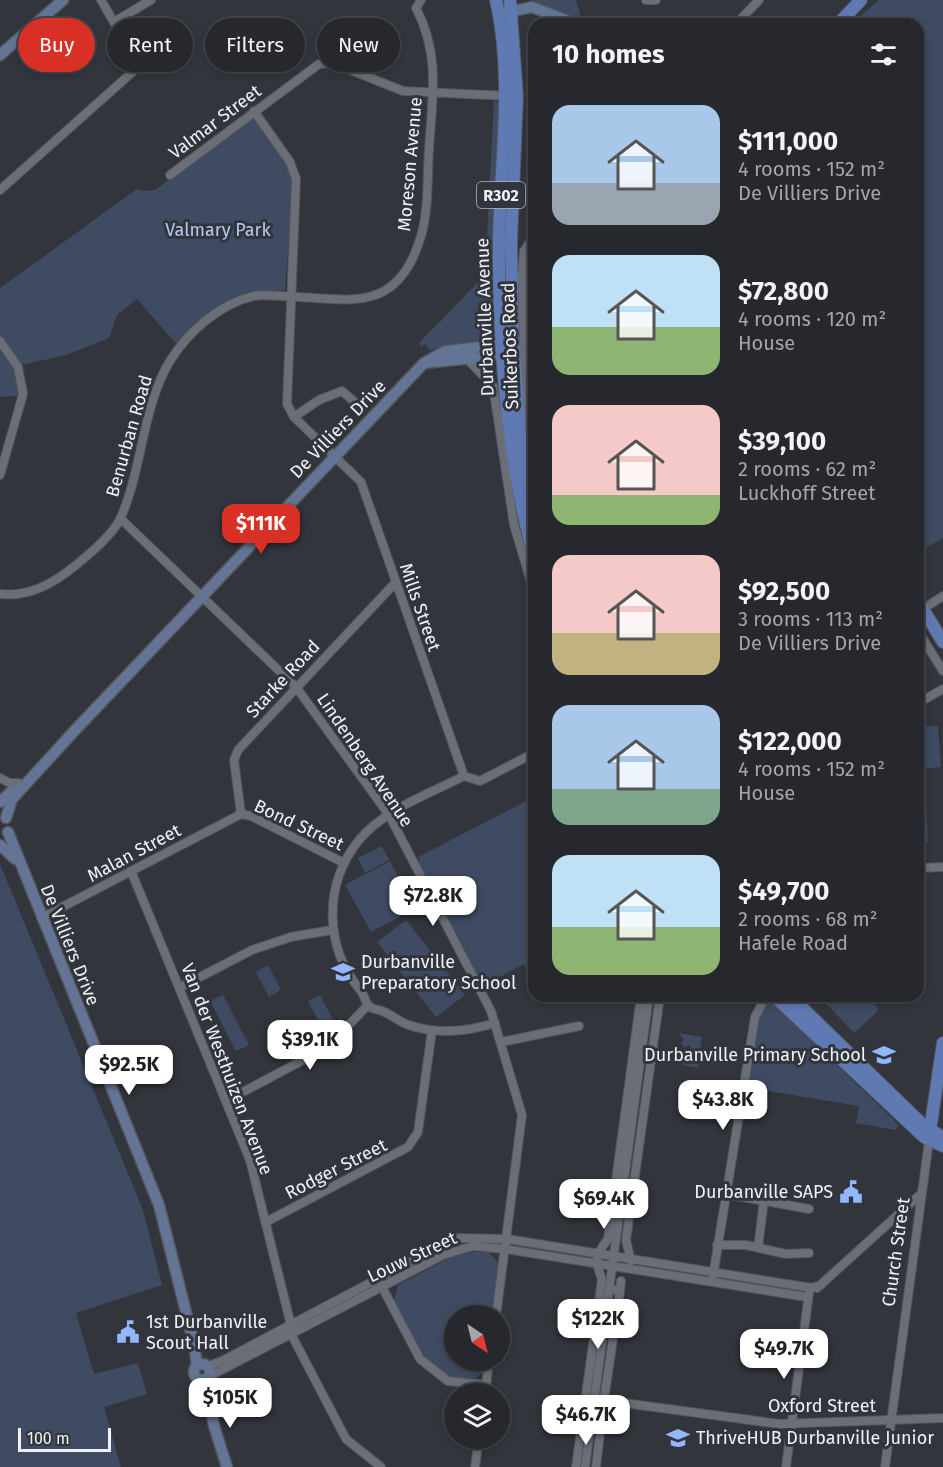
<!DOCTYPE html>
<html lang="en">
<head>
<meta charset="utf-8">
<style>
	:root { --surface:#26282d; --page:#2e3035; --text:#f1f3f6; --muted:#a4a6aa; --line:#424449; --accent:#d93025 }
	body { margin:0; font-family:"Fira Sans",sans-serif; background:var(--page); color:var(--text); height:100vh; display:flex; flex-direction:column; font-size:22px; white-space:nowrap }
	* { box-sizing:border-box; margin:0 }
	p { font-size:20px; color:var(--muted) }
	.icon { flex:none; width:33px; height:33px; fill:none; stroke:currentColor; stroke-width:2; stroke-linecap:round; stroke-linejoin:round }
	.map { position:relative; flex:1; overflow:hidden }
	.details { position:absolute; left:528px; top:18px; width:396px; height:984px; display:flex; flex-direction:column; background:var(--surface); border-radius:18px; box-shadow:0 3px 9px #0003,0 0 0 2px var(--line) }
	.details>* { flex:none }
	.guide { position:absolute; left:18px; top:18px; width:420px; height:54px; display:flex; gap:12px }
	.needle { width:39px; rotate:145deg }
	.fabs { position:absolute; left:444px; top:1305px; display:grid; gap:12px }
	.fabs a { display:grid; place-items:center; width:66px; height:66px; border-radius:50%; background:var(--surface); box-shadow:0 3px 9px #0003,0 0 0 2px var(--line); font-size:30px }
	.scale { position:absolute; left:18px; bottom:15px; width:93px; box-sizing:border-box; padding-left:6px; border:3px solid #eff1f6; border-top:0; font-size:16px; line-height:21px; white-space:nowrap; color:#eff1f6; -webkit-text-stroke:4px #32353c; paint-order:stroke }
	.price { position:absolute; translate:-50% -51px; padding:0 14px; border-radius:12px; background:#fff; color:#222; font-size:20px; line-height:39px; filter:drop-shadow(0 2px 3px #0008) }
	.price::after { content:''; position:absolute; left:50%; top:36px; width:18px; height:14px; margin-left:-9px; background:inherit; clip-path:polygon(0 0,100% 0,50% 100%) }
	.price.on { background:var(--accent); color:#fff }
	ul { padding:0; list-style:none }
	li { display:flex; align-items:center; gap:18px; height:150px; padding:0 24px }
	li span { display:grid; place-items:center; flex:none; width:168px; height:120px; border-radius:18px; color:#555 }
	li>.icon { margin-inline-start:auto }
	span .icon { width:72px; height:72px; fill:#fffc; stroke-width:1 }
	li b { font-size:26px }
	h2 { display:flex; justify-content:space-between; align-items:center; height:72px; padding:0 24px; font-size:26px }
	.chip { padding:0 21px; border-radius:27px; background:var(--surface); box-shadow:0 3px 9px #0003,0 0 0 2px var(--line); font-size:21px; line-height:54px }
	.chip.on { background:var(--accent); color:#fff }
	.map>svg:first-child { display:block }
</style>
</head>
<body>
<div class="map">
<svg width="943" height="1467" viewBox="0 0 943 1467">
	<rect width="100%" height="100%" fill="#32353c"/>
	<g fill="#3f4b63">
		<path d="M530,0H576L581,18L580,19Z"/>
		<path d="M879,0H943V538L918,552V24H851Z"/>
		<path d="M494,100L499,103L493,336L488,340L443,346L430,350L425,344L420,347V342L485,275Z"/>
		<path d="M250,119L256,121L286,162L293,184L285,290L247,295L177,345L137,299L117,315L109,338L66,355L21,365L0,335V288L137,189L143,191L155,190Z"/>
		<path d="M0,346L17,372L18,396L0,397Z"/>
		<path d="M938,726L941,767L918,769V727Z"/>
		<path d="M918,787H925L928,842L918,843Z"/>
		<path d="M534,797V983L524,964L494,980L492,986L483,985L418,862L420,861L418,857Z"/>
		<path d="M382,846L389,860L365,873L358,858Z"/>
		<path d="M390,861L415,909L371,932L345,885Z"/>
		<path d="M0,864L143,1210L162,1285L76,1313L94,1374L138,1363L147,1394L104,1407L121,1467H0Z"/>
		<path d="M406,920L465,995L436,1017L377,942Z"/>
		<path d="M268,965L281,990L269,997L256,972Z"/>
		<path d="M223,995L249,1045L236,1051L210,1001Z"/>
		<path d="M320,995L333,1020L321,1026L308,1001Z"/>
		<path d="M819,996H869L868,998L879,1010L854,1033Z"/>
		<path d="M771,1002L893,1119L898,1125L896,1130L856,1123L859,1106L756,1089L750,1085L748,1080L760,1011L765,1004Z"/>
		<path d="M679,1033L702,1037L698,1068L682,1065L681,1058L692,1050L689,1045L684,1048L681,1043L684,1040Z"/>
		<path d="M471,1252H489L499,1264L492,1315L454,1316V1360L486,1361L484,1371L473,1380L444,1376L423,1358L394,1301L398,1285L449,1258Z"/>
	</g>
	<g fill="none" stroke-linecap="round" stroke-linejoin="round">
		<g stroke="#51545a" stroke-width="10">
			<g id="street">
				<path d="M646,0H656"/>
				<path d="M114,22L151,0"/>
				<path d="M736,24L759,0"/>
				<path d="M254,111L290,162L296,179L287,404L294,417L361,482L464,776"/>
				<path d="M170,175L319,64L333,63L403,91L509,96"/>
				<path d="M0,190L137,68V62L101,0"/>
				<path d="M534,236L524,251L522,275L525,384L534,458"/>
				<path d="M0,341L18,367L23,394L0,475"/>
				<path d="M469,355L470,362L493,386L514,525L534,592"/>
				<path d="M294,417L319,400L342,391L358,405"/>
				<path d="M121,519L296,687L389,815L491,1011L522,1115L496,1316"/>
				<path d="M0,594C25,597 47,587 67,572C84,559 113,536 121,517C142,470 143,404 170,361C188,332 219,304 254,296C262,294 272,296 281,296C346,298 397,318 421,236C429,209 427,178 429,150C432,98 441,56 416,8L421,0"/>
				<path d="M923,609L943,596"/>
				<path d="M918,631L943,671"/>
				<path d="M918,703L943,689"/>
				<path d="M464,776C429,794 385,809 359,840C323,885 324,947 361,991C365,996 365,1003 369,1006C373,1010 378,1009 382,1011C390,1014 397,1020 406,1024C436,1035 465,1032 495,1023"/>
				<path d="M464,776L480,781L534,753"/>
				<path d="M0,778L10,783H19"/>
				<path d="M241,814L234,760L238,750L396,582"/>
				<path d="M241,814L251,816L344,863"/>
				<path d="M918,868L943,867"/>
				<path d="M131,871L250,1160L291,1325V1334L346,1439L381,1467"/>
				<path d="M41,918L241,814"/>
				<path d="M179,988L252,950L291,937L332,930"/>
				<path d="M501,1042L579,1026"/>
				<path d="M226,1101L305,1059L341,1033L368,1005"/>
				<path d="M726,1194L809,1209"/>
				<path d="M266,1222L408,1147L418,1132L432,1030"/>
				<path d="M717,1245H746L786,1254L809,1253"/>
				<path d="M758,1248L764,1200"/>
				<path d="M631,1261L626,1240L660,996"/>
				<path d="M713,1276L755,1017L766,996"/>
				<path d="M381,1285L420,1359L448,1381L486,1385"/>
				<path d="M817,1288L922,1193"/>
				<path d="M620,1291L621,1281"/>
				<path d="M208,1366L222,1361L455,1238L507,1239L812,1288L821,1285"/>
				<path d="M208,1377L443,1255L473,1246L505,1249L807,1297"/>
				<path d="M485,1394L489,1360"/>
				<path d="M594,1399L780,1424L943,1418"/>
				<path d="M604,1400L620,1291L609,1289"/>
				<path d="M592,1417L601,1425L596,1467"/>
				<path d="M475,1467L479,1438"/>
				<path d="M576,1467L602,1279C594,1259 595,1256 608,1239L641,996"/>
				<path d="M585,1467L649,996"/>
				<path d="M786,1467L809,1293"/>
				<path d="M885,1467L929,1141"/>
			</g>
		</g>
		<g stroke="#51545a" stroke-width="13">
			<g id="secondary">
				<path d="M499,14L532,7L576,24"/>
				<path d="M0,55L63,0"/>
				<path d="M425,363L511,354"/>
				<path d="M0,802L13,790"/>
				<path d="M6,818L12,799L78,727L424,363L445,351L508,344"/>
				<path d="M8,832L159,1205L194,1344L197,1365"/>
				<path d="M0,845L15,859"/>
				<circle cx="202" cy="1372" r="8"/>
				<path d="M206,1379L214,1426L227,1467"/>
			</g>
		</g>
		<g stroke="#51545a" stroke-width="14">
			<g id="primary">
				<path d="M496,0C514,79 500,161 499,241C498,348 507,455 534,558"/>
				<path d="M510,0L517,96L511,242L513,337L520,430L534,511"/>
				<path d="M838,24L861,0"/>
				<path d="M918,601L943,642"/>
				<path d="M774,996L924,1137L943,1146"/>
				<path d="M790,996L921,1123L943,1138"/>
				<path d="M929,1137L943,1043"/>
			</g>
		</g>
		<use href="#street" stroke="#6a6e76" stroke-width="8"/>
		<use href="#secondary" stroke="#647494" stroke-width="10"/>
		<use href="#primary" stroke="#5f79b2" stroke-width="12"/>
	</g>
	<defs>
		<g id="school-bare" transform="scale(1.8)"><path d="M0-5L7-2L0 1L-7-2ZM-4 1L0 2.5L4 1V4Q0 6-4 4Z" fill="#93b7fd" stroke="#32353c" stroke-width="2.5" paint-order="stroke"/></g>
		<g id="civic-bare" transform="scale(1.8)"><path d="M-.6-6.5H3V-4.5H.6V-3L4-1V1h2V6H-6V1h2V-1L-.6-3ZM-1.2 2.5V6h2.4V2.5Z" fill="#93b7fd" stroke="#32353c" stroke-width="2.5" paint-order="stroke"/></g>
	</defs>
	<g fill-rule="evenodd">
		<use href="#school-bare" x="343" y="972"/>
		<use href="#school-bare" x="884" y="1055"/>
		<use href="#civic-bare" x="851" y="1192"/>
		<use href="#civic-bare" x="128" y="1332"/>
		<use href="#school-bare" x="678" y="1438"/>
	</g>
	<g text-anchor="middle" stroke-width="6" stroke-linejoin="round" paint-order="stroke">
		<rect fill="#32353c" stroke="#b6b9be" stroke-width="1.5" x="477" y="182" width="48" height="26" rx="4.5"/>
		<g font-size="16" font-weight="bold" fill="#eff1f6">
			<text x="501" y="201">R302</text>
		</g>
		<g font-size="18" fill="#eff1f6" stroke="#32353c">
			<text transform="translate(215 122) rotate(-37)" y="6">Valmar Street</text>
			<text transform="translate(410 164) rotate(-85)" y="6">Moreson Avenue</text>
			<text transform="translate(485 317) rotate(-92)" y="6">Durbanville Avenue</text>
			<text transform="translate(510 346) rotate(-92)" y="6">Suikerbos Road</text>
			<text transform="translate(338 429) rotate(-46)" y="6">De Villiers Drive</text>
			<text transform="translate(129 436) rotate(-74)" y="6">Benurban Road</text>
			<text transform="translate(420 607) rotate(71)" y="6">Mills Street</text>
			<text transform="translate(283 679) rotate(-47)" y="6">Starke Road</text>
			<text transform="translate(365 760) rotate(56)" y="6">Lindenberg Avenue</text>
			<text transform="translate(299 825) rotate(25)" y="6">Bond Street</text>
			<text transform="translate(134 853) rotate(-28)" y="6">Malan Street</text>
			<text transform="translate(70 945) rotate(68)" y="6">De Villiers Drive</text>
			<text transform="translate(227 1069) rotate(69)" y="6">Van der Westhuizen Avenue</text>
			<text transform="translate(336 1169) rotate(-27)" y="6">Rodger Street</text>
			<text transform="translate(896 1252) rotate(-82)" y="6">Church Street</text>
			<text transform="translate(412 1257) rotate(-25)" y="6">Louw Street</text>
			<text x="822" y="1412">Oxford Street</text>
		</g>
		<g font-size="18" fill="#b5caf2" stroke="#32353c">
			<text x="218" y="236">Valmary Park</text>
		</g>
		<g font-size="18" fill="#eff1f6" stroke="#32353c" text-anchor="start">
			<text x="361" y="968">Durbanville<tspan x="361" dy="21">Preparatory School</tspan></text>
			<text x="866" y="1061" text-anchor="end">Durbanville Primary School</text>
			<text x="833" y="1198" text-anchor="end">Durbanville SAPS</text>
			<text x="146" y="1328">1st Durbanville<tspan x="146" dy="21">Scout Hall</tspan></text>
			<text x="696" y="1444">ThriveHUB Durbanville Junior</text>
		</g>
	</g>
</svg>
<div class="fabs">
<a><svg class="needle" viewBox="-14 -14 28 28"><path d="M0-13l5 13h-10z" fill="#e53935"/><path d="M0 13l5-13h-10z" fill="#a4a6aa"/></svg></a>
<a><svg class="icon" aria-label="layers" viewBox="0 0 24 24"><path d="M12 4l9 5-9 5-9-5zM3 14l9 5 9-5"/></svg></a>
</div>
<div class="scale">100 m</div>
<b class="price on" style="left:261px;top:555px">$111K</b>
<b class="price" style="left:433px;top:927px">$72.8K</b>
<b class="price" style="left:310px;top:1071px">$39.1K</b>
<b class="price" style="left:129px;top:1096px">$92.5K</b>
<b class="price" style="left:723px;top:1131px">$43.8K</b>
<b class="price" style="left:604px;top:1230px">$69.4K</b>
<b class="price" style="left:598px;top:1350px">$122K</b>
<b class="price" style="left:784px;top:1380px">$49.7K</b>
<b class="price" style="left:230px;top:1429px">$105K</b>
<b class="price" style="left:586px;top:1446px">$46.7K</b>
<div class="guide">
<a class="chip on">Buy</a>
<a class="chip">Rent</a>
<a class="chip">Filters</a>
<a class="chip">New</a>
</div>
<section class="details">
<h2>10 homes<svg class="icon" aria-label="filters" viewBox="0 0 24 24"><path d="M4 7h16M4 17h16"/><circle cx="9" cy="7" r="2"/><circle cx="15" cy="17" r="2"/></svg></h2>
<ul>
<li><span style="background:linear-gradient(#a9c7e8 65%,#9aa5b1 0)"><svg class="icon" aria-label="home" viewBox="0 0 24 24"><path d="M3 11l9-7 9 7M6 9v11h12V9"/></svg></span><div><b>$111,000</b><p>4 rooms · 152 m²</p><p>De Villiers Drive</p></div></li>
<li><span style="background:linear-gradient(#bfe0f5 60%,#8fb573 0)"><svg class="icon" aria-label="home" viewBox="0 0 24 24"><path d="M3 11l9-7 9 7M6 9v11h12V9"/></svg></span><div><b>$72,800</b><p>4 rooms · 120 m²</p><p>House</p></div></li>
<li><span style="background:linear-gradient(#f6c9c9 75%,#8fb573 0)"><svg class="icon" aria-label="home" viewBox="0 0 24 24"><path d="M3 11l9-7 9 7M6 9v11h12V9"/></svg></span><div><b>$39,100</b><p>2 rooms · 62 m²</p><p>Luckhoff Street</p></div></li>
<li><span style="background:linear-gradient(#f6c9c9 65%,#c2b280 0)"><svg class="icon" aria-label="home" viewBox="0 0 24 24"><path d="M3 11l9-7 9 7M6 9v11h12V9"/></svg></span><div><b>$92,500</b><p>3 rooms · 113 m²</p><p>De Villiers Drive</p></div></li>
<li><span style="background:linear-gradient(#a9c7e8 70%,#7fa58c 0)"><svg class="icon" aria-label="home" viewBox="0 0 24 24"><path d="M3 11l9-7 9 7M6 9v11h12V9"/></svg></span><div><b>$122,000</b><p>4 rooms · 152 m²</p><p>House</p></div></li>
<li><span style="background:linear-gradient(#bfe0f5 60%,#8fb573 0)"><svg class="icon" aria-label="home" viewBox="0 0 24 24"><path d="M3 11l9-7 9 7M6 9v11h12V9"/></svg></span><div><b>$49,700</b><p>2 rooms · 68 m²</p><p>Hafele Road</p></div></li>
</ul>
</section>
</div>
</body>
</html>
